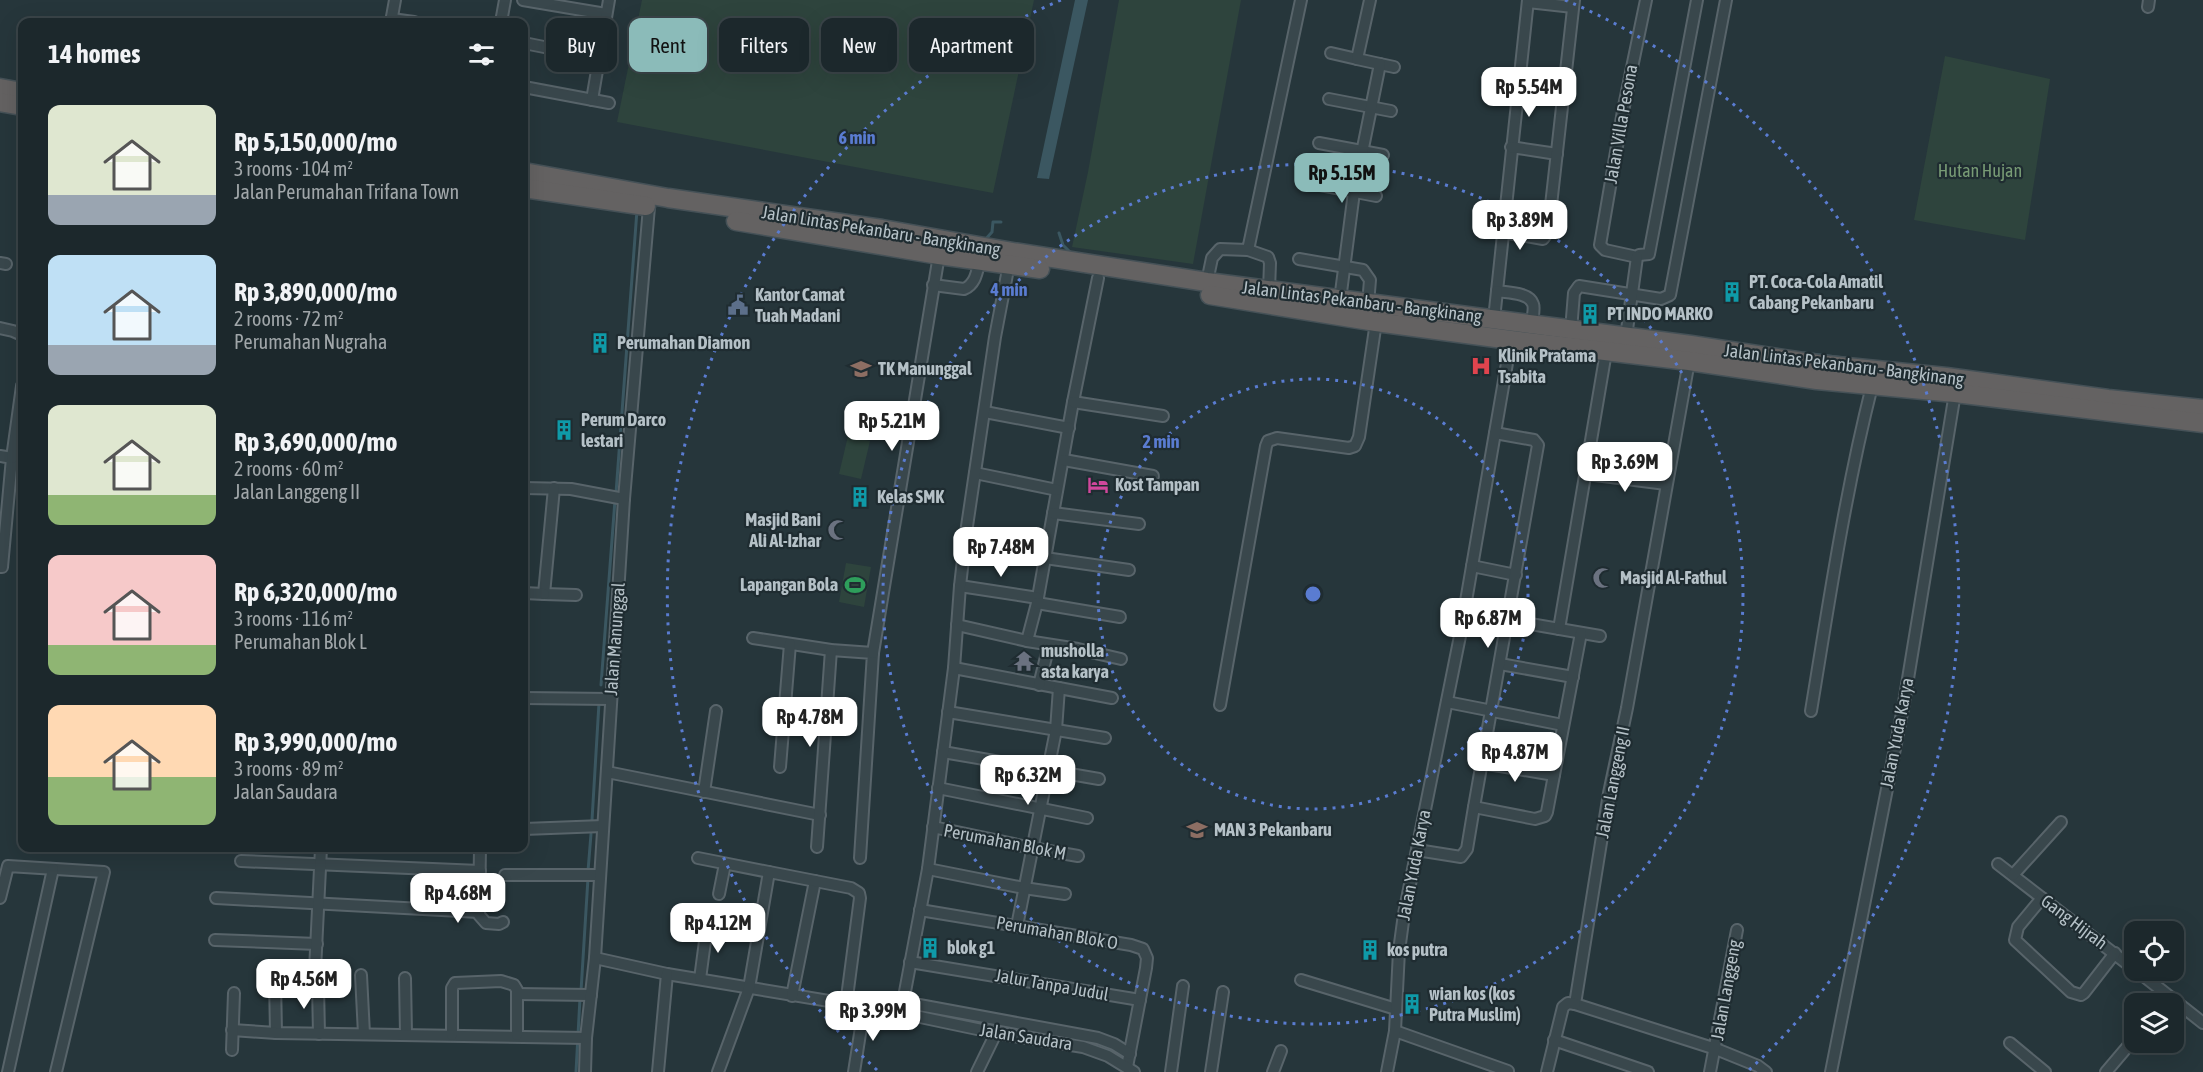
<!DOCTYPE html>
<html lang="en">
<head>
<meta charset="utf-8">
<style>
	:root { --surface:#1c282c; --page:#253034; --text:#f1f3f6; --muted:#a0a6a9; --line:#3a4448; --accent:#8bbbb9 }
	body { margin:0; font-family:"Asap Condensed",sans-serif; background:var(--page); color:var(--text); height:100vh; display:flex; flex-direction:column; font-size:22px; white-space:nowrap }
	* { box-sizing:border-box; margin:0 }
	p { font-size:20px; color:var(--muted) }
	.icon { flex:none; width:33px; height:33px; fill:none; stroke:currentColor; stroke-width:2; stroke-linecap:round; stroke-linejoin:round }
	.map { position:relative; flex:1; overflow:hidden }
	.sheet { position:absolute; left:18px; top:18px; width:510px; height:834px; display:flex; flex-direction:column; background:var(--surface); border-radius:12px; box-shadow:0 6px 24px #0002,0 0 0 2px var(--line) }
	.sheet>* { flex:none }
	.top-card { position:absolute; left:546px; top:18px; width:570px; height:54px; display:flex; gap:12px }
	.controls { position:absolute; left:2124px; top:921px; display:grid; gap:12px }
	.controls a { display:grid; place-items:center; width:60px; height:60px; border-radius:12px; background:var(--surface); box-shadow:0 6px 24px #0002,0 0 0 2px var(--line); font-size:30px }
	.price { position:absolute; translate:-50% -51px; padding:0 14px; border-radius:12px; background:#fff; color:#222; font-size:20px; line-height:39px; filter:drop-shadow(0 2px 3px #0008) }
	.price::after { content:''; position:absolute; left:50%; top:36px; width:18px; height:14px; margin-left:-9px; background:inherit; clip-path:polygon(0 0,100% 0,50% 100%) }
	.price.on { background:var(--accent); color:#111 }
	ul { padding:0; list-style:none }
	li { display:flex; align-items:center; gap:18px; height:150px; padding:0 30px }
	li span { display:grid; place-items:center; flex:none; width:168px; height:120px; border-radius:12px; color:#555 }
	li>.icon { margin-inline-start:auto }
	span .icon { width:72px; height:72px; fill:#fffc; stroke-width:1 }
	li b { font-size:26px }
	h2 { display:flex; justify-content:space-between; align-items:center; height:72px; padding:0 30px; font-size:26px }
	.tag { padding:0 21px; border-radius:12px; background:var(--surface); box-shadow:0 6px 24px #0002,0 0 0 2px var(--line); font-size:21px; line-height:54px }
	.tag.on { background:var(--accent); color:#111 }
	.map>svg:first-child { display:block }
</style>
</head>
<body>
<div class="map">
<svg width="2203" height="1072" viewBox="0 0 2203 1072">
	<rect width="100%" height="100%" fill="#26363b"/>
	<g fill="#2e443d">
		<path d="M642,0H1034L993,193L617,122Z"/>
		<path d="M1119,0H1241L1193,264L1072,247L1088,172Z"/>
		<path d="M1945,56L2050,79L2025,240L1914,220Z"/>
		<path d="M848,436L870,441L861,479L839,474Z"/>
		<path d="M846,563L871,567L864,607L839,602Z"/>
	</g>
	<path fill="#3b5761" d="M1075,0H1088L1049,179L1037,178Z"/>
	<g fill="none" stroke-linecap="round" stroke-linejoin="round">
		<g stroke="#3b5761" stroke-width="3">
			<path d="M1059,233L1063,245L1072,254"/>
			<path d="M984,241L992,232L993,222H1001"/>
			<path d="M1804,353L1845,358"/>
			<path d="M616,493L637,210"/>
			<path d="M601,685L615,500"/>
			<path d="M592,820L599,703"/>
			<path d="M588,871L591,834"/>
			<path d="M581,991L588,878"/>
			<path d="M576,1072L580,998"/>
		</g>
		<g stroke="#58646a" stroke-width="14">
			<g id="minor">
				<path d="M523,0L606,14"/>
				<path d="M1528,0L1497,291C1507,293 1529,292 1533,304C1535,309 1532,318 1532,324"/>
				<path d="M1646,0L1623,111L1600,245L1605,250L1637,257L1639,255L1649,254L1697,0"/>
				<path d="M1528,2L1573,7"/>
				<path d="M2148,7L2149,0"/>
				<path d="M392,19L414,22"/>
				<path d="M391,22L395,0"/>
				<path d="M501,22L505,0"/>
				<path d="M524,43L599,58"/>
				<path d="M1331,53L1357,59"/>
				<path d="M1380,64L1394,67"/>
				<path d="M524,87L609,103"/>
				<path d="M1329,99L1391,111"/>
				<path d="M592,100L609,0"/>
				<path d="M1319,143L1383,155"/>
				<path d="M1511,147L1557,154"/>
				<path d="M1314,184L1376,196"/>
				<path d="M1502,232L1543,239L1548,232L1574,0"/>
				<path d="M1248,250L1268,257L1270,263L1269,290"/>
				<path d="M1299,259L1363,270L1370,280L1368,304"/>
				<path d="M0,263L6,264"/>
				<path d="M1098,278L1073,402L1037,603L1027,641L1078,649L1121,659"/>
				<path d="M1207,282L1212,258L1220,249L1248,250L1301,0"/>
				<path d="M933,285L964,289C976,284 977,271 980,260"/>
				<path d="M1340,300L1354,192L1380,64L1357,59L1370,0"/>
				<path d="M1494,319L1497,291"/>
				<path d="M0,328L13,331L22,335"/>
				<path d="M1571,330L1574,293L1579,286L1661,299L1670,295L1726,0"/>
				<path d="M1626,337L1637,257"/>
				<path d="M1689,361L1627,708L1609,793L1575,1004L1716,1049L1758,1066L1766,1072"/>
				<path d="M1073,402L1163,416"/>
				<path d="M985,412L1069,428"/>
				<path d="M0,456L12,458L2,567H0"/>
				<path d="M12,458L22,386"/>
				<path d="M1064,460L1153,476"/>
				<path d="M975,473L1057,490"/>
				<path d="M1587,474L1666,484"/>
				<path d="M524,488L571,489L624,499"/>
				<path d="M554,488L544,594L576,595"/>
				<path d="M1053,513L1139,524"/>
				<path d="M966,533L1047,546"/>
				<path d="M1045,558L1129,570"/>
				<path d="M1472,566L1516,575"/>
				<path d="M960,586L1038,598"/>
				<path d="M524,593L544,594"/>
				<path d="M1037,603L1120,617"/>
				<path d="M1507,620L1600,636"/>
				<path d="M957,625L1027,641"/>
				<path d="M1559,629L1606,352"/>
				<path d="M753,638L831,650L873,653L860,858"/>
				<path d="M873,653L939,255"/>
				<path d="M1500,664L1573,677"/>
				<path d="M954,668L1112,698"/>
				<path d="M1039,685L1049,645"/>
				<path d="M524,698L610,699"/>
				<path d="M1447,702L1563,725"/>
				<path d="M1220,705L1266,446L1268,441L1277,438L1349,448L1355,446L1359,437L1376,322"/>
				<path d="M1811,711C1829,602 1845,493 1872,386"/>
				<path d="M948,712L1105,738"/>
				<path d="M943,752L1099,779"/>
				<path d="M1482,763L1554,775"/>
				<path d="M780,767L790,644"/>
				<path d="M607,772L820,815"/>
				<path d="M938,788L1087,818"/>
				<path d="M704,792L716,711"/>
				<path d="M1474,807L1535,819L1545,816L1547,812L1581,633"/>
				<path d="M933,827L1032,848L1078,856"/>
				<path d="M524,829L603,826"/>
				<path d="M817,847L831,650"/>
				<path d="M480,848L479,915L486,923L499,924L503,922"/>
				<path d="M1417,850L1461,857L1467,849L1474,807L1538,445L1534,440L1495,433"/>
				<path d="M698,858L769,872"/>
				<path d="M241,861L480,871"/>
				<path d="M1998,864L2134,969"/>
				<path d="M928,869L1024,888L1065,894"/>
				<path d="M505,875H599"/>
				<path d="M2013,875L2061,822"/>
				<path d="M719,894L725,864"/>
				<path d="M0,898L8,866L104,872L56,1072"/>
				<path d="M216,898L479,912"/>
				<path d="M2042,898L2018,927L2015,940L2071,992L2081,995L2084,993L2115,953"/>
				<path d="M920,910L1131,945L1143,949L1147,958L1146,968L1127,1067"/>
				<path d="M1017,926L1056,730L1059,688"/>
				<path d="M215,940L317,944"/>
				<path d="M595,958L667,974L901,1013L996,1033L1083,1047L1108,1056L1134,1072"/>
				<path d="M910,962L1140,1000"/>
				<path d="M315,970L321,848"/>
				<path d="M2136,970L2203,1023"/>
				<path d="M361,975L364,1034"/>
				<path d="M405,978L406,1034"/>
				<path d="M700,979L707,926"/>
				<path d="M275,980L276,1033"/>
				<path d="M1301,980L1396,1009"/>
				<path d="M318,986L319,1034"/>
				<path d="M517,994L591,995"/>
				<path d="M792,996L815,881"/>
				<path d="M903,1002L1098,1038L1114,1044L1130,1054"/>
				<path d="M901,1013L928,869L954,668L960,586L966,533L995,337L1009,264"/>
				<path d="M232,1030L276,1033L586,1038"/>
				<path d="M1395,1031L1508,1071"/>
				<path d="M452,1035V988L455,983L501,981L514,985L517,990V1035"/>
				<path d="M1554,1040L1648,1072"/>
				<path d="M2010,1043L2045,1072"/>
				<path d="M232,1050L234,993"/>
				<path d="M8,1072L53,869"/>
				<path d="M585,1072L586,1038L595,958L624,499L649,207"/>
				<path d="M658,1072L667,974"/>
				<path d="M718,1072L749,988L769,872L851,888L859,893L860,898L846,1005"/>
				<path d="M854,1072L864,1008"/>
				<path d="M977,1072L996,1033"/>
				<path d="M1171,1072L1183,986"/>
				<path d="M1211,1072L1223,992"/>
				<path d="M1273,1072L1281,1051"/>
				<path d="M1387,1072L1395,1031L1399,951L1404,914L1460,636L1511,340"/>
				<path d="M1547,1072L1563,1007L1568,1003L1575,1004"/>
				<path d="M1710,1072L1737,930"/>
				<path d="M1831,1072L1904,703L1955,393"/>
				<path d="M2106,1072L2134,1039"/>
			</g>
		</g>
		<g stroke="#455157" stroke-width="21">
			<g id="trunk">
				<path d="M0,88L22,92"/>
				<path d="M0,102L22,106"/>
				<path d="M524,172L668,198L882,229L1013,252L1207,282L1691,345L1817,364L1946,377L2108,399L2203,409"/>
				<path d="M524,188L646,206"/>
				<path d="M736,221L939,255L1040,269"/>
				<path d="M1210,295L1376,322L1511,340L1689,361L1817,380L1955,393L2203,423"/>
			</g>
		</g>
		<use href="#minor" stroke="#39474c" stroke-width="10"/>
		<use href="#trunk" stroke="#646262" stroke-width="18"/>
	</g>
	<g fill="none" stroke="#5a7cd1" stroke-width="3" stroke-dasharray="3 6">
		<circle cx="1313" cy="594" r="215"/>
		<circle cx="1313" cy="594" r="430"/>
		<path d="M877 1070A645 645 0 0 1 1061 0M1565 0A645 645 0 0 1 1749 1070"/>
	</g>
	<defs>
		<g id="building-bare" transform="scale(1.62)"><path d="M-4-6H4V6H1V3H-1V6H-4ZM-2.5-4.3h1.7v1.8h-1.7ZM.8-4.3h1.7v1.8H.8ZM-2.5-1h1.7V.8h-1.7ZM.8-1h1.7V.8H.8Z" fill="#0f9aa8" stroke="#1f2c31" stroke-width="2.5" paint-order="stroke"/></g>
		<g id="civic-bare" transform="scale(1.62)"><path d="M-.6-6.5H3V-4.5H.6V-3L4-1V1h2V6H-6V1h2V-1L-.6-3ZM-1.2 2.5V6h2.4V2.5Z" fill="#5c6f8a" stroke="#1f2c31" stroke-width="2.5" paint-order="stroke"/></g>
		<g id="hospital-bare" transform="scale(1.62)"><path d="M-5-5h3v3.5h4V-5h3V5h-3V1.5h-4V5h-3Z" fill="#e0444e" stroke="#1f2c31" stroke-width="2.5" paint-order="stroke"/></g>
		<g id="school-bare" transform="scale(1.62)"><path d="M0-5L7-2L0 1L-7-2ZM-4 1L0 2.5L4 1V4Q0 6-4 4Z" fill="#8d6e63" stroke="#1f2c31" stroke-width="2.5" paint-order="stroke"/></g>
		<g id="hotel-bare" transform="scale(1.62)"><path d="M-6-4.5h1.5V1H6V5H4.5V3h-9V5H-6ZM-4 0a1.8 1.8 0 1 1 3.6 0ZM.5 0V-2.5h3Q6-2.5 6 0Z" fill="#d1479c" stroke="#1f2c31" stroke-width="2.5" paint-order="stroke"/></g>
		<g id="mosque-bare" transform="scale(1.62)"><path d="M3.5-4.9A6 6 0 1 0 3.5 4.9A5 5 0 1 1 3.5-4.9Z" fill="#6b7280" stroke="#1f2c31" stroke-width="2.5" paint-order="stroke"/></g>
		<g id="stadium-bare" transform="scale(1.62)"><path d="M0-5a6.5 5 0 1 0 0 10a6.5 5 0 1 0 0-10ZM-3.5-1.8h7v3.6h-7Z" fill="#2e9e5b" stroke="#1f2c31" stroke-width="2.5" paint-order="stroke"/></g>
		<g id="temple-bare" transform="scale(1.62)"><path d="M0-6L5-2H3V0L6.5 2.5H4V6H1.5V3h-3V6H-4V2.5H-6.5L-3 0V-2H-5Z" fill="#6b7280" stroke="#1f2c31" stroke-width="2.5" paint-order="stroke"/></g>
	</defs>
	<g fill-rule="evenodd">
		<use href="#building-bare" x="1732" y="292"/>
		<use href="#civic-bare" x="738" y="305"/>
		<use href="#building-bare" x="1590" y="314"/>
		<use href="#building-bare" x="600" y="343"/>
		<use href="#hospital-bare" x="1481" y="366"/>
		<use href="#school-bare" x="861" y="369"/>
		<use href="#building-bare" x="564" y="430"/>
		<use href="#hotel-bare" x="1098" y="485"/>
		<use href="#building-bare" x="860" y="497"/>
		<use href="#mosque-bare" x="838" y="530"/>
		<use href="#mosque-bare" x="1603" y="578"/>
		<use href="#stadium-bare" x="855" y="585"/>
		<use href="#temple-bare" x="1024" y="661"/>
		<use href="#school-bare" x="1197" y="830"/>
		<use href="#building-bare" x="930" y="948"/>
		<use href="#building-bare" x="1370" y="950"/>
		<use href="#building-bare" x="1412" y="1004"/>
	</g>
	<g text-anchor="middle" stroke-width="4.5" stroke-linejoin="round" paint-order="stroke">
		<g font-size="18" fill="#b5c1c7" stroke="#1f2c31">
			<text transform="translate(1621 124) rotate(-80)" y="6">Jalan Villa Pesona</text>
			<text transform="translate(881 231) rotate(9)" y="6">Jalan Lintas Pekanbaru - Bangkinang</text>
			<text transform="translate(1362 302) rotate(7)" y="6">Jalan Lintas Pekanbaru - Bangkinang</text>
			<text transform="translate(1844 365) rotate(7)" y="6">Jalan Lintas Pekanbaru - Bangkinang</text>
			<text transform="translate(615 639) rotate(-86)" y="6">Jalan Manunggal</text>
			<text transform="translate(1897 733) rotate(-79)" y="6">Jalan Yuda Karya</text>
			<text transform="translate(1613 782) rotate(-79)" y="6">Jalan Langgeng II</text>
			<text transform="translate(1005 842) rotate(11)" y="6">Perumahan Blok M</text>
			<text transform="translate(1414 865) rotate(-79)" y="6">Jalan Yuda Karya</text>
			<text transform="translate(2074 922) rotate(37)" y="6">Gang Hijrah</text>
			<text transform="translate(1057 933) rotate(10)" y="6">Perumahan Blok O</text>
			<text transform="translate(1052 985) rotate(10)" y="6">Jalur Tanpa Judul</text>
			<text transform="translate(1726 990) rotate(-80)" y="6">Jalan Langgeng</text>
			<text transform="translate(1026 1037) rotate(9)" y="6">Jalan Saudara</text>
		</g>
		<g font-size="18" fill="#789b75" stroke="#1f2c31">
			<text x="1980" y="177">Hutan Hujan</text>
		</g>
		<g font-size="18" font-weight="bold" fill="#b5c1c7" stroke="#1f2c31" text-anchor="start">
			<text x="1749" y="288">PT. Coca-Cola Amatil<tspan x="1749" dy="21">Cabang Pekanbaru</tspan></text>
			<text x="755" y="301">Kantor Camat<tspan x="755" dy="21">Tuah Madani</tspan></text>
			<text x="1607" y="320">PT INDO MARKO</text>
			<text x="617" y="349">Perumahan Diamon</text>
			<text x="1498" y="362">Klinik Pratama<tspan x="1498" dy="21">Tsabita</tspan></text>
			<text x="878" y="375">TK Manunggal</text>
			<text x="581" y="426">Perum Darco<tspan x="581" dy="21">lestari</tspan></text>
			<text x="1115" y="491">Kost Tampan</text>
			<text x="877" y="503">Kelas SMK</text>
			<text x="821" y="526" text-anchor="end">Masjid Bani<tspan x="821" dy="21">Ali Al-Izhar</tspan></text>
			<text x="1620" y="584">Masjid Al-Fathul</text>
			<text x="838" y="591" text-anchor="end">Lapangan Bola</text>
			<text x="1041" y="657">musholla<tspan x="1041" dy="21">asta karya</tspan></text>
			<text x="1214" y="836">MAN 3 Pekanbaru</text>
			<text x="947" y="954">blok g1</text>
			<text x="1387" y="956">kos putra</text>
			<text x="1429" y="1000">wian kos (kos<tspan x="1429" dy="21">Putra Muslim)</tspan></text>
		</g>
	</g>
	<circle cx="1313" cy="594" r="9" fill="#5a7cd1" stroke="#1f2c31" stroke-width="3"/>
	<g font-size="18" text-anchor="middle" font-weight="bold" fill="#5a7cd1" stroke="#1f2c31" stroke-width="4.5" stroke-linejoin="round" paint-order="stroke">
		<text x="857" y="144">6 min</text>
		<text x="1009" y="296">4 min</text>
		<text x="1161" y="448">2 min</text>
	</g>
</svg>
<div class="controls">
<a><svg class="icon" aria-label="locate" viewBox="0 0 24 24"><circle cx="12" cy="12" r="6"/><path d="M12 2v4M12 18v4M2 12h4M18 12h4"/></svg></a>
<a><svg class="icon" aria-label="layers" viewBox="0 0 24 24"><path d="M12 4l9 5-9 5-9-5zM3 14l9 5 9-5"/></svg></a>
</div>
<b class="price" style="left:1529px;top:118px">Rp 5.54M</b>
<b class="price on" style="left:1342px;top:204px">Rp 5.15M</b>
<b class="price" style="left:1520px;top:251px">Rp 3.89M</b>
<b class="price" style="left:892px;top:452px">Rp 5.21M</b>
<b class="price" style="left:1625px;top:493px">Rp 3.69M</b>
<b class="price" style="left:1001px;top:578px">Rp 7.48M</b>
<b class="price" style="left:1488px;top:649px">Rp 6.87M</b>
<b class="price" style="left:810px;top:748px">Rp 4.78M</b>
<b class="price" style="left:1515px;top:783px">Rp 4.87M</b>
<b class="price" style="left:1028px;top:806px">Rp 6.32M</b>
<b class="price" style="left:458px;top:924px">Rp 4.68M</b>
<b class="price" style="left:718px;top:954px">Rp 4.12M</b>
<b class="price" style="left:304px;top:1010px">Rp 4.56M</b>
<b class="price" style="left:873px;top:1042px">Rp 3.99M</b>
<div class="top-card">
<a class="tag">Buy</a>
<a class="tag on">Rent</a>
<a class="tag">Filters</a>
<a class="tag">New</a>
<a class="tag">Apartment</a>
</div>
<section class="sheet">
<h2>14 homes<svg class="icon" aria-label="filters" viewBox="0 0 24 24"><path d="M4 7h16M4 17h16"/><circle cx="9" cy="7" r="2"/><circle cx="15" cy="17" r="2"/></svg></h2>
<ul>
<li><span style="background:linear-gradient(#dfe7d0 75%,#9aa5b1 0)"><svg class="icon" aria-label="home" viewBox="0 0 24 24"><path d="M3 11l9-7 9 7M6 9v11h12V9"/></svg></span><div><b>Rp 5,150,000/mo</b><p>3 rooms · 104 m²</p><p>Jalan Perumahan Trifana Town</p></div></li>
<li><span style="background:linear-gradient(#bfe0f5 75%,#9aa5b1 0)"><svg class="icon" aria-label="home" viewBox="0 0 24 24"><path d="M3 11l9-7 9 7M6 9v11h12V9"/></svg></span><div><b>Rp 3,890,000/mo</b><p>2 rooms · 72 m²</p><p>Perumahan Nugraha</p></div></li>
<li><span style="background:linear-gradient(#dfe7d0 75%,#8fb573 0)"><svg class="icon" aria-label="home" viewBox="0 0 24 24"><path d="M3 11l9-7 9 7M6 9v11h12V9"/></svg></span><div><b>Rp 3,690,000/mo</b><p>2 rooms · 60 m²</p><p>Jalan Langgeng II</p></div></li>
<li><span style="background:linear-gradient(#f6c9c9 75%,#8fb573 0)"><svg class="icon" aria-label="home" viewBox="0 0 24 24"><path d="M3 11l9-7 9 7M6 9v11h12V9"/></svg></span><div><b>Rp 6,320,000/mo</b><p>3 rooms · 116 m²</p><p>Perumahan Blok L</p></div></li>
<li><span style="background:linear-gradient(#ffd9b3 60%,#8fb573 0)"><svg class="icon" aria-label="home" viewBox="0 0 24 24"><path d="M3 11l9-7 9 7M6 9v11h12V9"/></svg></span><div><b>Rp 3,990,000/mo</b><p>3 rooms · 89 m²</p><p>Jalan Saudara</p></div></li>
</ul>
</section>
</div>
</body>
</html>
